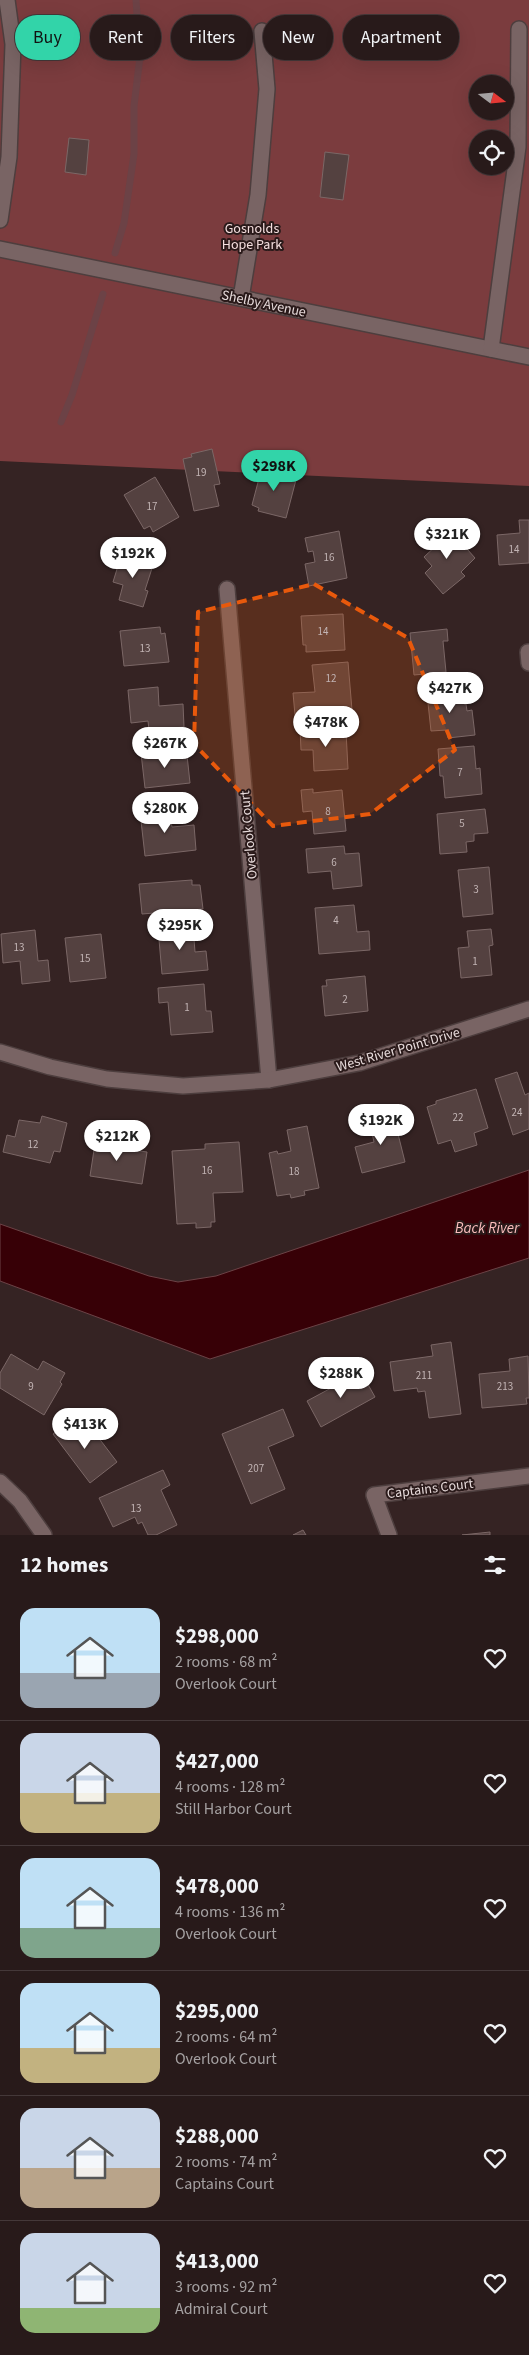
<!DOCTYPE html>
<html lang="en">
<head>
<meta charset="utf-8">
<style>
	:root { --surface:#281a1a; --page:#302323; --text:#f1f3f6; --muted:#a5a1a2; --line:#443839; --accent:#32d4a9 }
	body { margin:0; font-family:"Source Sans 3",sans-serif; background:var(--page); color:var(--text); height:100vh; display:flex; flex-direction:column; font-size:19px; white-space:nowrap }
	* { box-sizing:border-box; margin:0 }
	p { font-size:16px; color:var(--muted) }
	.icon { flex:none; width:28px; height:28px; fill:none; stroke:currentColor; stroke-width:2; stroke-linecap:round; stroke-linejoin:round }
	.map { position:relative; height:1535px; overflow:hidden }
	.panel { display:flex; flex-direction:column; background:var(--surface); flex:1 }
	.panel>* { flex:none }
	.guide { position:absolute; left:15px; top:15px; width:500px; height:45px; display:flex; gap:10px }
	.needle { width:32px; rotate:106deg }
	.tools { position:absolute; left:469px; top:75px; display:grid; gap:10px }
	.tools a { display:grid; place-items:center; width:45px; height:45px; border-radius:50%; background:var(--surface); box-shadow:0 5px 20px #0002,0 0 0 1px var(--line); font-size:25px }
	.price { position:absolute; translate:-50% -42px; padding:0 11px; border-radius:18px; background:#fff; color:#222; font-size:16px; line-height:32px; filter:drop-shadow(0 1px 2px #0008) }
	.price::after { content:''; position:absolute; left:50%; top:30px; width:15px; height:11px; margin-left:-8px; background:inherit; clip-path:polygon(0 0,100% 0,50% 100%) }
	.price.current { background:var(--accent); color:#111 }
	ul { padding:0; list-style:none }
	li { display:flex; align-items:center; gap:15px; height:125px; padding:0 20px }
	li+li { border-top:1px solid var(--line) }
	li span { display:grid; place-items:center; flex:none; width:140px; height:100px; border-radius:15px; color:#555 }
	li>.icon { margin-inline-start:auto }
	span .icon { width:60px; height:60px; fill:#fffc; stroke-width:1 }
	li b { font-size:21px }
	h2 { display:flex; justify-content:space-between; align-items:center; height:60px; padding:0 20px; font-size:21px }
	.chip { padding:0 18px; border-radius:22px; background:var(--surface); box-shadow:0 5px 20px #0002,0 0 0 1px var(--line); font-size:18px; line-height:45px }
	.chip.current { background:var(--accent); color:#111 }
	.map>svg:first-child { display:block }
</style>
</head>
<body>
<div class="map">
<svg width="529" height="1535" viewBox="0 0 529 1535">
	<rect width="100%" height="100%" fill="#352323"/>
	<path fill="#7b3c3e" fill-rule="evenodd" d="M0,0H529V486L0,461ZM478,84H505V111H478ZM478,139H505V166H478Z"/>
	<path fill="#370006" stroke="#6c4246" d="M529,1170V1258L210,1359L0,1281V1224L149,1276L178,1282L216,1276Z"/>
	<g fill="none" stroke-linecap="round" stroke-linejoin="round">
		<g stroke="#6c4246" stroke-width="7">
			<path d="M115,253L124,223L134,154V106L140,57L136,0"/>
			<path d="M61,422L72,395L103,294"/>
		</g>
	</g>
	<g fill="#544140" stroke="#7b6766">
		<path d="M69,138L89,140L86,175L65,172Z"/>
		<path d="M325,152L349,155L343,200L320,197Z"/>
		<path d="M212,449L220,484L214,485L219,506L194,511L183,459L192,457L191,454Z"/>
		<path d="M262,467L297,476L286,518L258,511L259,508L252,505Z"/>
		<path d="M155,477L179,517L153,532L150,526L144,529L124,495Z"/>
		<path d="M519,520H529V563L499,565L497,535L520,533Z"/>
		<path d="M445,524L475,558L461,572L465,576L443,594L425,573L432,566L424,557L439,543L432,535Z"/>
		<path d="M339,531L347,578L309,586L305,564L315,562L313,551L308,552L305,538Z"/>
		<path d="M122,553L154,562L145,590L148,591L143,607L119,600L123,585L113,582Z"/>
		<path d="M343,614L345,650L306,652V645H303L301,616Z"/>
		<path d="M160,627L161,634L165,633L169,662L124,666L120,631Z"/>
		<path d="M447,629L448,641H443L446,672L414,675L410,633Z"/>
		<path d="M348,662L352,710L295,715L293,693L315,692L312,665Z"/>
		<path d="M158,687L159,706L183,704L184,727L149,730L148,721L131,723L128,690Z"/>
		<path d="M463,691L464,704H466L467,711L472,710L475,735L448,738L447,730L431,731L427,694Z"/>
		<path d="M335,727V732L346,731L348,769L314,771L313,750H301L300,729Z"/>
		<path d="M474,746L476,769L480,768L482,794L445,798L443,776H440L438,749Z"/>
		<path d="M180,749L181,756L187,755L190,783L145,788L141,753Z"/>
		<path d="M313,789V793L342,790L346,831L314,834L312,811L303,812L301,790Z"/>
		<path d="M169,809L172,827L194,825L196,850L145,856L140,812Z"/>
		<path d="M485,809L488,833L474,834V841L466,842L467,852L440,854L437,814Z"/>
		<path d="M344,846L345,854L359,853L362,886L333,889L331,871L308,873L306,849Z"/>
		<path d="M489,867L493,914L463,917L458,870Z"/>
		<path d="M192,880V885H200L203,909L142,914L139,884Z"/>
		<path d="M354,905L357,932L369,931L370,950L319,954L315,908Z"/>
		<path d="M193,926L195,952L206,951L208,970L162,974L158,928Z"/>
		<path d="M491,929L493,945L489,946L492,975L461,978L458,948L469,947L467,931Z"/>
		<path d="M35,930L38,961L48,960L50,981L22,984L20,961L3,963L1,934Z"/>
		<path d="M101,934L106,978L70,982L65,938Z"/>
		<path d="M365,976L368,1011L325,1016L322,986H327L326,980Z"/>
		<path d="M204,984L206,1011H211L213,1032L171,1035L168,1002L159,1003L158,988Z"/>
		<path d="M517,1072L525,1095L529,1093V1129L513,1135L495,1079Z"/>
		<path d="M476,1089L488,1128L474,1133L477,1145L455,1152L451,1140L438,1144L427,1107L436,1104V1101Z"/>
		<path d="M393,1114L405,1162L362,1173L355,1147L374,1142L369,1120Z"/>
		<path d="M42,1116L67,1123L60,1152L54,1151L50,1163L3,1152L7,1135L15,1137L19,1120L40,1123Z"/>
		<path d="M307,1126L319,1188L304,1191L305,1195L291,1198L290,1194L277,1196L269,1153L277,1151L278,1154L291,1151L287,1130Z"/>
		<path d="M96,1137L119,1140L118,1148L147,1152L142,1184L90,1176Z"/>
		<path d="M239,1142L243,1192L213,1193L215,1222H211V1227L196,1228V1223L177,1224L172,1151L205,1149V1144Z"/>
		<path d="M451,1342L461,1414L429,1418L425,1391L418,1392L417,1388L394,1391L390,1362L433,1356L431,1345Z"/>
		<path d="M11,1354L38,1370L43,1361L65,1373L60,1382L62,1384L44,1415L0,1388V1373Z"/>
		<path d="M528,1356L529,1398H526L527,1404L482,1408L479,1374L510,1371L509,1359Z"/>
		<path d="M361,1372L375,1397L321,1427L307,1401Z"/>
		<path d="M283,1409L294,1436L268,1447L285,1489L251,1504L222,1434Z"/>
		<path d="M77,1416L94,1440L98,1437L117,1462L90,1483L53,1434Z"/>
		<path d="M163,1470L170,1485L161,1490L177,1525L156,1535H148L142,1522L138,1524L135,1517L113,1527L99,1498Z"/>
		<path d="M303,1530L306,1535H293Z"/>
		<path d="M490,1532V1535H462Z"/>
	</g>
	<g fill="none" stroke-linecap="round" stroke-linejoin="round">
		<g stroke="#4d3e3e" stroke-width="18">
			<g id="minor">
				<path d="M0,220L9,157L13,44L7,0"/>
				<path d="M0,249L529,357"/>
				<path d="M241,298L258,195L267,89L262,31"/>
				<path d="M491,349L518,147L519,29"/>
				<path d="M227,589L269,1080"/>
				<path d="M528,652L529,663"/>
				<path d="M0,1052L50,1067L107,1079L183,1086L269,1080L359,1063L529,1009"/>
				<path d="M0,1482L20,1501L44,1535"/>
				<path d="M389,1535L374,1495L529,1476"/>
			</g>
		</g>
		<use href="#minor" stroke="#796464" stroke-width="15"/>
	</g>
	<path fill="#e8590c" fill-opacity="0.2" stroke="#e8590c" stroke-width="4" stroke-dasharray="10 6" stroke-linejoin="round" d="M314,584L408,638L455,750L370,814L273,826L194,744L198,612Z"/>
	<g text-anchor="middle" stroke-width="4" stroke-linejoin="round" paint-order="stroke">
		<g font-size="11" fill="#c2b4b4">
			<text x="201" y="476">19</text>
			<text x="152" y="510">17</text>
			<text x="514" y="553">14</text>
			<text x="329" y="561">16</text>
			<text x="323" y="635">14</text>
			<text x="145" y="652">13</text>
			<text x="331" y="682">12</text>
			<text x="460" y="776">7</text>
			<text x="328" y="815">8</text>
			<text x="462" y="827">5</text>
			<text x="334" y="866">6</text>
			<text x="476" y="893">3</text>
			<text x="336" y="924">4</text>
			<text x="19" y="951">13</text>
			<text x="85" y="962">15</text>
			<text x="475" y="965">1</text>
			<text x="345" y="1003">2</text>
			<text x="187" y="1011">1</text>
			<text x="517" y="1116">24</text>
			<text x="458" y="1121">22</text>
			<text x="33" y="1148">12</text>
			<text x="207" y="1174">16</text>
			<text x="294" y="1175">18</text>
			<text x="424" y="1379">211</text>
			<text x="31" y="1390">9</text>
			<text x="505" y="1390">213</text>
			<text x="256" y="1472">207</text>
			<text x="136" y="1512">13</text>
		</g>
		<g font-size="14" fill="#f4dede" stroke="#2a1a1a">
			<text x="252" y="233">Gosnolds<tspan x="252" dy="16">Hope Park</tspan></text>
		</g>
		<g font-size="14" fill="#e7dbdb" stroke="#2a1a1a">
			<text transform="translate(264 303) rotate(12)" y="5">Shelby Avenue</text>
			<text transform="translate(248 835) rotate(-95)" y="5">Overlook Court</text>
			<text transform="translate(398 1049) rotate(-16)" y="5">West River Point Drive</text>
			<text transform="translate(430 1488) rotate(-7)" y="5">Captains Court</text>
		</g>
		<g font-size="15" font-style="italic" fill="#fcbfbe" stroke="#2a1a1a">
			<text x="487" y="1233">Back River</text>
		</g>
	</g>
</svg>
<div class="tools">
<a><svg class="needle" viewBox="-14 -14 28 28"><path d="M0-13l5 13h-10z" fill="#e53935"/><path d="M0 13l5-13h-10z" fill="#a5a1a2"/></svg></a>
<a><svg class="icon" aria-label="locate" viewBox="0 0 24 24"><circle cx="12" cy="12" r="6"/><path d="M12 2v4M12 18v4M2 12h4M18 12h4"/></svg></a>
</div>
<b class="price current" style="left:274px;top:492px">$298K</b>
<b class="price" style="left:447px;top:560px">$321K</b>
<b class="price" style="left:133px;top:579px">$192K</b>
<b class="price" style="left:450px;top:714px">$427K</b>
<b class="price" style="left:326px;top:748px">$478K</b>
<b class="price" style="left:165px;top:769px">$267K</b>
<b class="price" style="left:165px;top:834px">$280K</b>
<b class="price" style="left:180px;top:951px">$295K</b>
<b class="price" style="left:381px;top:1146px">$192K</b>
<b class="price" style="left:117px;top:1162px">$212K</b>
<b class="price" style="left:341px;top:1399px">$288K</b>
<b class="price" style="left:85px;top:1450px">$413K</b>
<div class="guide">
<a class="chip current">Buy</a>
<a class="chip">Rent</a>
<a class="chip">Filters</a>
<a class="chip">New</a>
<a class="chip">Apartment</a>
</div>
</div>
<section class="panel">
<h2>12 homes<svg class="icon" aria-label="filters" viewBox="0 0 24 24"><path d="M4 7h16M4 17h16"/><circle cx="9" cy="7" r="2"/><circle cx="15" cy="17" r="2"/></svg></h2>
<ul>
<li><span style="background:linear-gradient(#bfe0f5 65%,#9aa5b1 0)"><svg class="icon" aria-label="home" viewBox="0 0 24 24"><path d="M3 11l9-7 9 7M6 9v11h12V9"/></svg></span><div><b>$298,000</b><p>2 rooms · 68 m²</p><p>Overlook Court</p></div><svg class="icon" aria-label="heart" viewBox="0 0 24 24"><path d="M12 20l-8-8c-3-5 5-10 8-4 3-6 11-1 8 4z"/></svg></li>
<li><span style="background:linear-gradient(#c9d6e8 60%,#c2b280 0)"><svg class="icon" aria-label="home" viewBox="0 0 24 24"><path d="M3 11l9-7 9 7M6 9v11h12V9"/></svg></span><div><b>$427,000</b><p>4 rooms · 128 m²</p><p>Still Harbor Court</p></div><svg class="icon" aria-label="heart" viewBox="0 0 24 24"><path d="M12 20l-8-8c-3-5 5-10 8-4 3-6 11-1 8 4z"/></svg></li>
<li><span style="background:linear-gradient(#bfe0f5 70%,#7fa58c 0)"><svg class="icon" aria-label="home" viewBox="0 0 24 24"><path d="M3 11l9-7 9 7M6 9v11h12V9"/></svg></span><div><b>$478,000</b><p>4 rooms · 136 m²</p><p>Overlook Court</p></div><svg class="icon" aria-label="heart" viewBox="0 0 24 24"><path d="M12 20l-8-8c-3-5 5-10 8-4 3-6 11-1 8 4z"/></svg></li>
<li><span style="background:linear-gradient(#bfe0f5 65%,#c2b280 0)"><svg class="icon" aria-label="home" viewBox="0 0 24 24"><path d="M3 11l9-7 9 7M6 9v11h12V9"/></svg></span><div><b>$295,000</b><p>2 rooms · 64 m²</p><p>Overlook Court</p></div><svg class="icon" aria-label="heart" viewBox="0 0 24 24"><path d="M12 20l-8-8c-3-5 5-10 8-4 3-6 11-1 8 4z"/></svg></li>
<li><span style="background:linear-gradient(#c9d6e8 60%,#b9a48a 0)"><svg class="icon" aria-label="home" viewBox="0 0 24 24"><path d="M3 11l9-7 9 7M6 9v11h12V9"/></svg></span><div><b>$288,000</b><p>2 rooms · 74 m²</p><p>Captains Court</p></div><svg class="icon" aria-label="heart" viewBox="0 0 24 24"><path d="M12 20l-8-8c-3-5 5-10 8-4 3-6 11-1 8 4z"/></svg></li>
<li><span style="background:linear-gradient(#c9d6e8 75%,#8fb573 0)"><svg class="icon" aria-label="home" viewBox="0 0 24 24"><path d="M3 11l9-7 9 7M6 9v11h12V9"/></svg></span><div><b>$413,000</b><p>3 rooms · 92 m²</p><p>Admiral Court</p></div><svg class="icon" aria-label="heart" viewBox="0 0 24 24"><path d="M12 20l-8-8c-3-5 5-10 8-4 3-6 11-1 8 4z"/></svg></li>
</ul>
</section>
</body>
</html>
